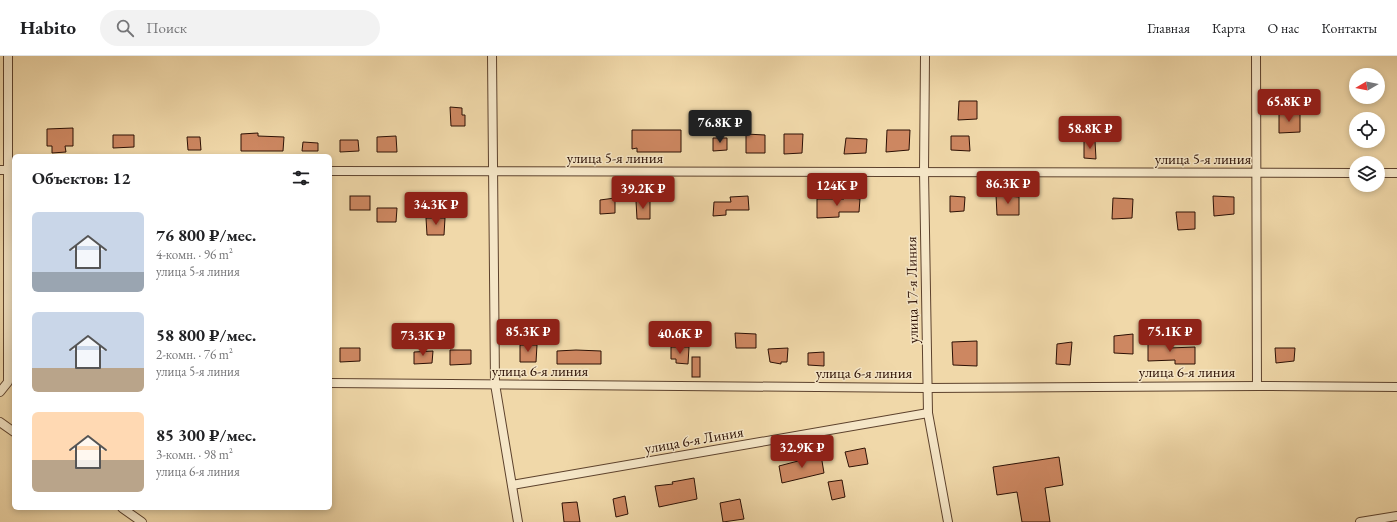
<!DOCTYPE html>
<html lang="ru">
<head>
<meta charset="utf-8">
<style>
	:root { --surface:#fff; --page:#f2f2f2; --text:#202124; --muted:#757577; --line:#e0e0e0; --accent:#8f2418 }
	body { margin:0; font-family:"EB Garamond",serif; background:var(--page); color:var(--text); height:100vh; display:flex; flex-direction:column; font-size:15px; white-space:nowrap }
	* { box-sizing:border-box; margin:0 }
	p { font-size:13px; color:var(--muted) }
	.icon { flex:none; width:22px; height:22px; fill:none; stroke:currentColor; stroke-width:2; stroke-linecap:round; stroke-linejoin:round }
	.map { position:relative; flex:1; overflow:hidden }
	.side { position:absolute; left:12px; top:98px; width:320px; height:356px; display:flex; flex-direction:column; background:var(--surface); border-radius:6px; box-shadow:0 2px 6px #0003 }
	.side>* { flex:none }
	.needle { width:26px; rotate:260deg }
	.fabs { position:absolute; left:1349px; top:12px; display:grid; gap:8px }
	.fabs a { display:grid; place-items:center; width:36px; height:36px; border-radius:50%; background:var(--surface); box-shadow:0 2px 6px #0003; font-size:20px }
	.price { position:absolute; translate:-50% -34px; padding:0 9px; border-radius:4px; background:var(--accent); color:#fff; font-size:13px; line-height:26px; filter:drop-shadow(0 1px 2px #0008) }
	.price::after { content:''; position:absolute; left:50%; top:24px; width:12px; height:9px; margin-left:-6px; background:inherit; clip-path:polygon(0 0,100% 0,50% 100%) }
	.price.on { background:#222; color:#fff }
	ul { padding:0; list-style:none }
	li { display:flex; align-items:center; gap:12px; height:100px; padding:0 20px }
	li span { display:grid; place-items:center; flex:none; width:112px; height:80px; border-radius:6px; color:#555 }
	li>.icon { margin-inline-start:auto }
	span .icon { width:48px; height:48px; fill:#fffc; stroke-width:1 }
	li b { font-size:17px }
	h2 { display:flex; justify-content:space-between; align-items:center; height:48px; padding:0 20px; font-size:17px }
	header { display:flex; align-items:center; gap:24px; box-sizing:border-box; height:56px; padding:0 20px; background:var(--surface); border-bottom:1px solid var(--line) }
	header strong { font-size:19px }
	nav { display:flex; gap:22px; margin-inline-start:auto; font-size:14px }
	.search { width:280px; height:36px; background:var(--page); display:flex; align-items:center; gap:10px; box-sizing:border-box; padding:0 14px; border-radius:22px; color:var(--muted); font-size:15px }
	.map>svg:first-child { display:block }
</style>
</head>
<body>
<header>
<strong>Habito</strong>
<div class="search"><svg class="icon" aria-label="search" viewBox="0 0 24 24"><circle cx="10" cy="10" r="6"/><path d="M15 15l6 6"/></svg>Поиск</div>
<nav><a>Главная</a><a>Карта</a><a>О нас</a><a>Контакты</a></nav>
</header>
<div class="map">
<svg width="1397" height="466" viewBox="0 0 1397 466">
	<rect width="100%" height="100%" fill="#f0d8a9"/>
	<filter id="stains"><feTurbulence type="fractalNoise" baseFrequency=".005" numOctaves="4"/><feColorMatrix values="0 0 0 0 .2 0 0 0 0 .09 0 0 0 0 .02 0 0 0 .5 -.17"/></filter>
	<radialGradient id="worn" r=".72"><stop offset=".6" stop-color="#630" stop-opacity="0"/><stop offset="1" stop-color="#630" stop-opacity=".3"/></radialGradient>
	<g fill="#cd8761" stroke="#2c1004">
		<path d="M959,45H977V63L958,64Z"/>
		<path d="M450,51L462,52V59H465V70H451Z"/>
		<path d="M1279,57H1300V76L1279,77Z"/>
		<path d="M73,72V90H65L66,96L52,97V90H47V73Z"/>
		<path d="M632,74H681V96H637V92L632,93Z"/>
		<path d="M887,74H910L909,94L886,96Z"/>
		<path d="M258,77V80L284,81L283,95H241V78Z"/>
		<path d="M746,78L765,79V97H746Z"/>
		<path d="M784,78H803L802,97L784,98Z"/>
		<path d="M113,79H134V91L113,92Z"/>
		<path d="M396,80L397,96H377V81Z"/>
		<path d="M951,80H969L970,95L951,94Z"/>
		<path d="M187,81H200L201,94H188Z"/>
		<path d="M713,82H727V94L713,95Z"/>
		<path d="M846,82L867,83L866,97L844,98Z"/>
		<path d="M340,84H358L359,95L340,96Z"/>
		<path d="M1084,84L1095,85L1096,103L1084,102Z"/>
		<path d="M303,86L318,87V95H302Z"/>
		<path d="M996,139L1019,141V159H997Z"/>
		<rect x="350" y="140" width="20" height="14"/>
		<path d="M748,140L749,154H726V159L713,160L714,146H731L730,141Z"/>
		<path d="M950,140L965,141L964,155L950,156Z"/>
		<path d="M1213,140L1234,141V158L1214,160Z"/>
		<path d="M843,141L860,143L859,156H839V161L817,162V143H844Z"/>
		<path d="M615,142V157L600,158V144Z"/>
		<path d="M1113,142L1133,143L1132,162L1112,163Z"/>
		<path d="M636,145H650V163H637Z"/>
		<path d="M377,152H397L396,166H377Z"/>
		<path d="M1176,156H1195V173L1178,174Z"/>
		<path d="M426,162H445L444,179H427Z"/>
		<path d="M735,277L756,278V292H736Z"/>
		<path d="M1133,278V298L1114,297V280Z"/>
		<path d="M1148,284H1169V292L1195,291V308H1175V304L1148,305Z"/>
		<path d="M977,285V310L953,309L952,286Z"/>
		<path d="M1072,286L1070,309L1056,308L1057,288Z"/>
		<path d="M520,289H537L536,306H520Z"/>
		<path d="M671,291H689L688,308L676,307V303H671Z"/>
		<path d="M340,292H360V305L340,306Z"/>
		<path d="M788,292L787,306H781V308L770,306L768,293Z"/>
		<path d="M1275,292H1295L1294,305L1276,307Z"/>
		<path d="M450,294H471V308L450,309Z"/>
		<path d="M576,294L601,295V308H557V295Z"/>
		<path d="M433,295L432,307L414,308V296Z"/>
		<path d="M824,296V310L808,309V297Z"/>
		<rect x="692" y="301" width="8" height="20"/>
		<path d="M865,392L868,408L849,411L845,396Z"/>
		<path d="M821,399L824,417L782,427L779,410Z"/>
		<path d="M1059,401L1063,429L1045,432L1050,466H1022L1017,436L997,439L993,411Z"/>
		<path d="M694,422L697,443L659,451L655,430L673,428L672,426Z"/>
		<path d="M842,424L845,441L832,444L828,426Z"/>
		<path d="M625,440L628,458L616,461L613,443Z"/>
		<path d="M740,443L744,463L723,466L720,447Z"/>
		<path d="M577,446L580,466H564L562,447Z"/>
	</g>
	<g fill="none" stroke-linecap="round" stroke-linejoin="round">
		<g stroke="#5d422d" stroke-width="10">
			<g id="street">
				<path d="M492,0L495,328L518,466"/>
				<path d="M925,0L924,115L928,357L948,466"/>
				<path d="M1256,0L1257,330"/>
				<path d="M0,114H14"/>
				<path d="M330,115L1356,117"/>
				<path d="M1378,117H1397"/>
				<path d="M330,327L927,332L1257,330L1397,331"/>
				<path d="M0,336L8,326V0"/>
				<path d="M0,366L14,376"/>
				<path d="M512,429L928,357"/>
				<path d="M122,452L142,466"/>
				<path d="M1360,466L1397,460"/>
			</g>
		</g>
		<use href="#street" stroke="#f5e6c7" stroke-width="8"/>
	</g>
	<g text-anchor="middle" stroke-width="3" stroke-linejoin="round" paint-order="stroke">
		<g font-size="15" fill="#2c1004" stroke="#f5e6c7">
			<text x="615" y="107">улица 5-я линия</text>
			<text x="1203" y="108">улица 5-я линия</text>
			<text transform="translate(912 234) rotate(-91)" y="5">улица 17-я Линия</text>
			<text x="540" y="320">улица 6-я линия</text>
			<text x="1187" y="321">улица 6-я линия</text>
			<text x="864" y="322">улица 6-я линия</text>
			<text transform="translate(694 384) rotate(-10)" y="5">улица 6-я Линия</text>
		</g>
	</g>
	<rect width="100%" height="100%" filter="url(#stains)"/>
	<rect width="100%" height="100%" fill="url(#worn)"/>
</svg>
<div class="fabs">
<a><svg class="needle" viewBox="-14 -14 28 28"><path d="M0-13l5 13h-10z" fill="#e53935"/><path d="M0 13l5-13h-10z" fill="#757577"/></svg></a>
<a><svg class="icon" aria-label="locate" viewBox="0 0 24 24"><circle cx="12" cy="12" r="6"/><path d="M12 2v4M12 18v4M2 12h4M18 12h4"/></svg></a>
<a><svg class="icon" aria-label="layers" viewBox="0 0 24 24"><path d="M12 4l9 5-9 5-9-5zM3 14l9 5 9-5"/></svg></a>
</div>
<b class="price" style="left:1289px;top:67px">65.8K ₽</b>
<b class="price on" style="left:720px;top:88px">76.8K ₽</b>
<b class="price" style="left:1090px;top:94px">58.8K ₽</b>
<b class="price" style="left:1008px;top:149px">86.3K ₽</b>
<b class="price" style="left:837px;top:151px">124K ₽</b>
<b class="price" style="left:643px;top:154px">39.2K ₽</b>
<b class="price" style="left:436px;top:170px">34.3K ₽</b>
<b class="price" style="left:528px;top:297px">85.3K ₽</b>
<b class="price" style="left:1170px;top:297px">75.1K ₽</b>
<b class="price" style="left:680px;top:299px">40.6K ₽</b>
<b class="price" style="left:423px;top:301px">73.3K ₽</b>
<b class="price" style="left:802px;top:413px">32.9K ₽</b>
<section class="side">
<h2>Объектов: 12<svg class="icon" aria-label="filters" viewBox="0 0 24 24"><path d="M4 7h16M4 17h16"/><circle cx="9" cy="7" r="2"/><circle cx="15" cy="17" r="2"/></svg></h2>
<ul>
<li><span style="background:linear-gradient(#c9d6e8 75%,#9aa5b1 0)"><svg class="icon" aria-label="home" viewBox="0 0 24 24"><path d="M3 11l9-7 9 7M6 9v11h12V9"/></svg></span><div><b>76 800 ₽/мес.</b><p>4-комн. · 96 m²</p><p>улица 5-я линия</p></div></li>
<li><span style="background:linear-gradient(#c9d6e8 70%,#b9a48a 0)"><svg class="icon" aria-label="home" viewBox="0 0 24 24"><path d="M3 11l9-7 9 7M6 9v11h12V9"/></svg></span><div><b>58 800 ₽/мес.</b><p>2-комн. · 76 m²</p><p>улица 5-я линия</p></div></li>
<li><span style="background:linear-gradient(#ffd9b3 60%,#b9a48a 0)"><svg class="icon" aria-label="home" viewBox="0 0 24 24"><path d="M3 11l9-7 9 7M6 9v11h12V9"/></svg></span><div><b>85 300 ₽/мес.</b><p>3-комн. · 98 m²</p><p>улица 6-я линия</p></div></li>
</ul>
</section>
</div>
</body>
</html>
